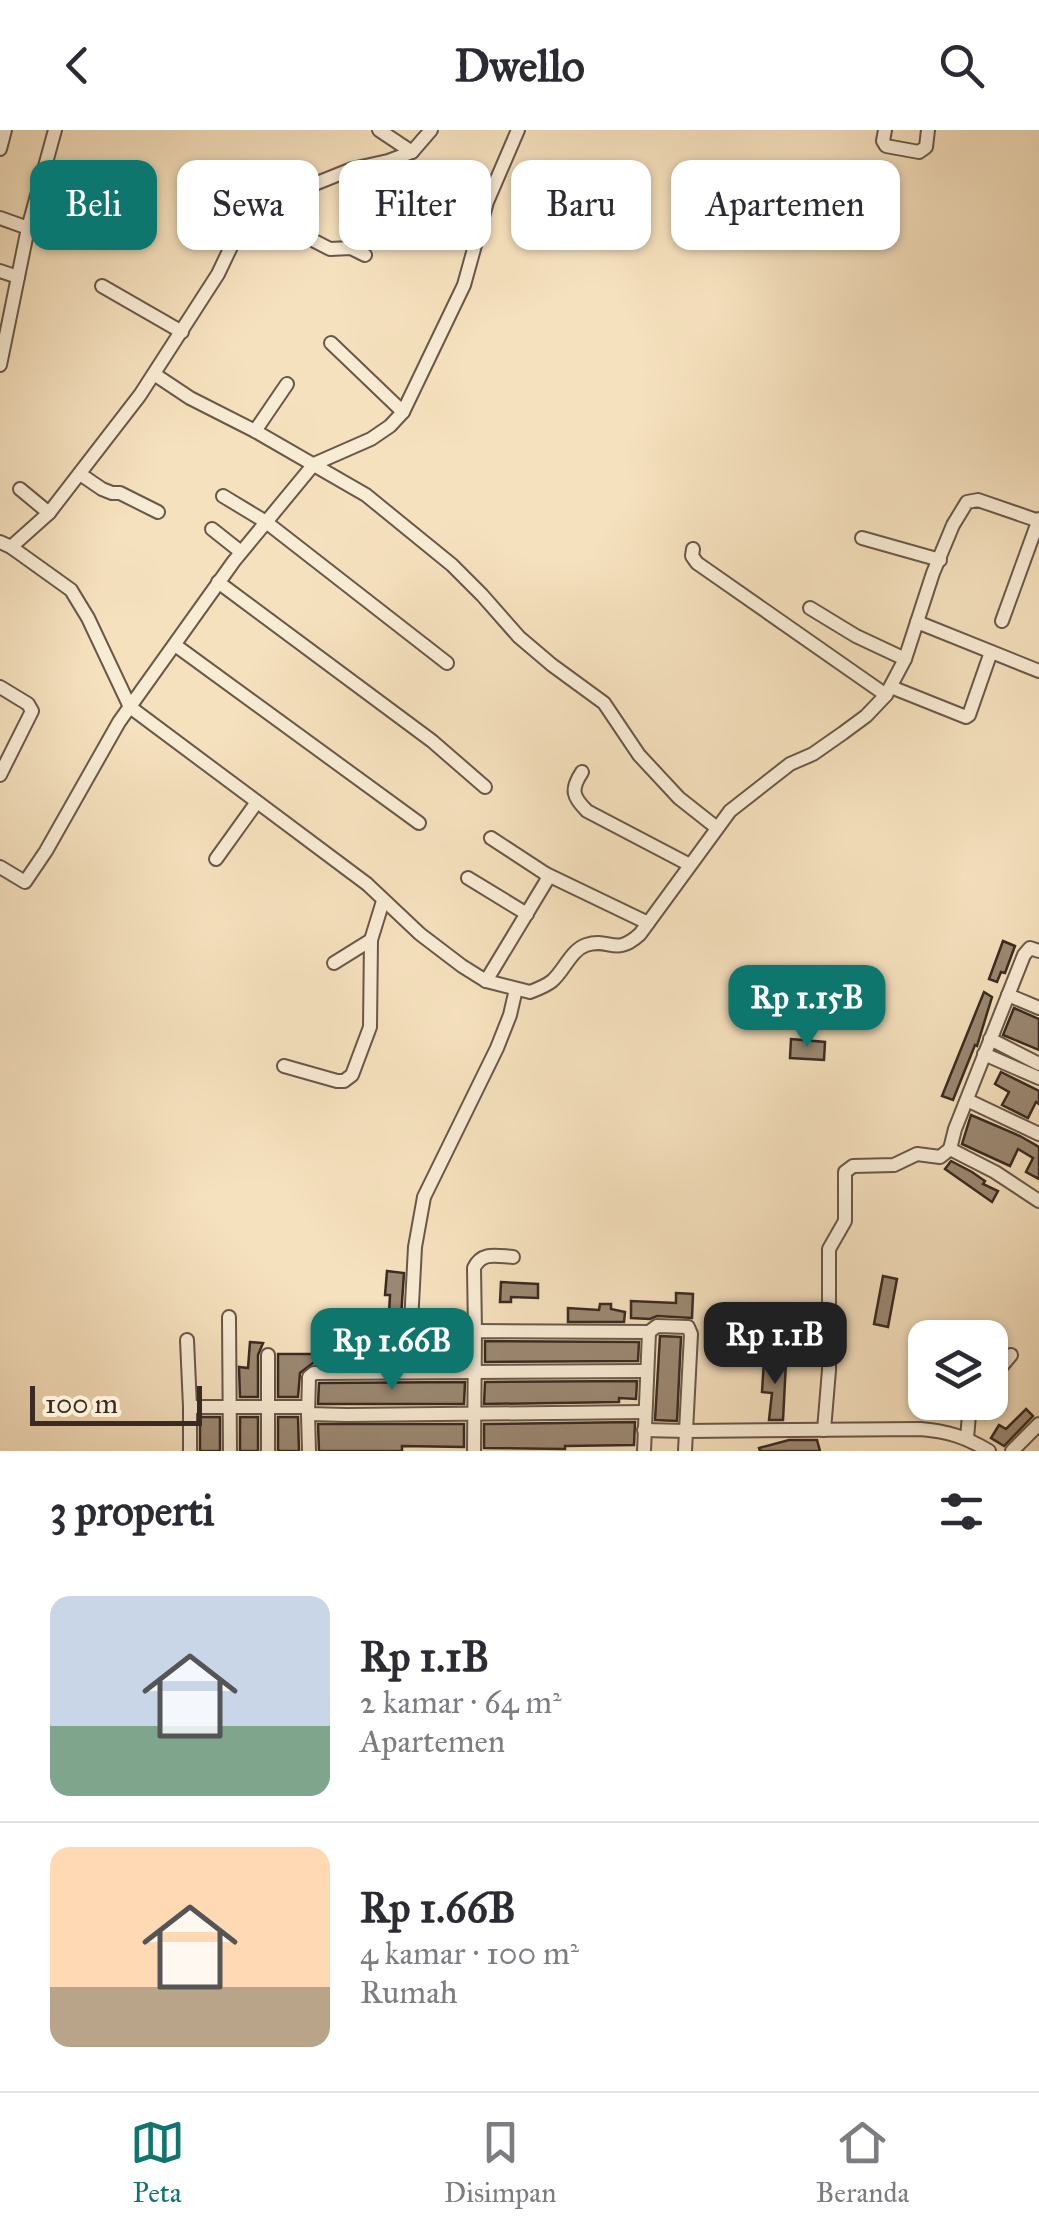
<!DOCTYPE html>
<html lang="id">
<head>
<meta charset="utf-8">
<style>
	:root { --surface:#fff; --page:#f7f7f7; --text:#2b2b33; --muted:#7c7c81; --line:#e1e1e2; --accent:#0f766e }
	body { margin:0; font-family:"IM FELL Great Primer",serif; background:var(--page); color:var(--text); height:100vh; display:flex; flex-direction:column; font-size:38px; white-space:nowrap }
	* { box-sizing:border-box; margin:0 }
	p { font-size:32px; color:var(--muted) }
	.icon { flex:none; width:55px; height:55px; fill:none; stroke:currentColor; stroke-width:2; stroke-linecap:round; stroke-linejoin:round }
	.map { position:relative; height:1321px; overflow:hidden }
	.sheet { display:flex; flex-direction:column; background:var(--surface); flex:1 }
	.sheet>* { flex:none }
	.banner { position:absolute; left:30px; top:30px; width:980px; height:90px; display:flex; gap:20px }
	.tools { position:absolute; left:908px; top:1190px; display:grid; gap:20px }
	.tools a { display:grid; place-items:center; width:100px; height:100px; border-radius:20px; background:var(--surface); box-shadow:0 2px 8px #0004; font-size:50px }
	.scale { position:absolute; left:30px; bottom:25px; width:172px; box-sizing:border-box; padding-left:10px; border:5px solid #3a2a21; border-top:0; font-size:28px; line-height:35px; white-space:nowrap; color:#3a2a21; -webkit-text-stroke:8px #f9ecd5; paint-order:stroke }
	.price { position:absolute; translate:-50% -85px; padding:0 22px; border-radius:20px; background:var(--accent); color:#fff; font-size:32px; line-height:65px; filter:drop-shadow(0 2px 5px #0008) }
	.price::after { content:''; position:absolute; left:50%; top:60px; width:30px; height:22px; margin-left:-15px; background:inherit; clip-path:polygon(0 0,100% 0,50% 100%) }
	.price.on { background:#222; color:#fff }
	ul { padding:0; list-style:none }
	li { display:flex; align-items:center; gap:30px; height:250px; padding:0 50px }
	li+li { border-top:2px solid var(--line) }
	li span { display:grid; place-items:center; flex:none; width:280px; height:200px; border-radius:20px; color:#555 }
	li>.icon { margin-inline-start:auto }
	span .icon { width:120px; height:120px; fill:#fffc; stroke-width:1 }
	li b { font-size:42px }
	h2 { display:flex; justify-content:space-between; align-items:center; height:120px; padding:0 50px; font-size:42px }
	.pill { padding:0 35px; border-radius:20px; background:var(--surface); box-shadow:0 2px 8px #0004; font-size:35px; line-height:90px }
	.pill.on { background:var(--accent); color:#fff }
	header { display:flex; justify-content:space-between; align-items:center; height:130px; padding:0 50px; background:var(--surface); font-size:45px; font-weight:800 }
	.dock { display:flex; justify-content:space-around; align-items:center; height:140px; border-top:2px solid var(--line); background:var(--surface); font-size:28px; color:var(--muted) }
	.dock a { display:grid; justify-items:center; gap:5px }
	.dock .on { color:var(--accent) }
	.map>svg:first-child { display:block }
</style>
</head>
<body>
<header><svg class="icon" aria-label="back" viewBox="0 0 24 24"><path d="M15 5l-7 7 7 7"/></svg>Dwello<svg class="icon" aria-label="search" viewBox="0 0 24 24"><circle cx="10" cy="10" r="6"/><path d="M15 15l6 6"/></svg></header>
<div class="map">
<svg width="1039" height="1321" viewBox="0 0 1039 1321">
	<rect width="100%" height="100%" fill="#f6e1be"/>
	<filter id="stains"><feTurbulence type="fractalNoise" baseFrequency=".002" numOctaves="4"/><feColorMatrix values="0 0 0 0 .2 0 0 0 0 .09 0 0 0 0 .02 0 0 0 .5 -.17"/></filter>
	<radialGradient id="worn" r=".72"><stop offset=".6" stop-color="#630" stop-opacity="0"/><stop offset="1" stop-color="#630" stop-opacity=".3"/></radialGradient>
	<g fill="#9c8973" stroke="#3a2a21" stroke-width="2.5">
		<path d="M1003,811L1015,816L1005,843L1001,842L997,852L989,849Z"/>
		<path d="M984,862L992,867L977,916L975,915L953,970L942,966Z"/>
		<path d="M1014,878L1039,889V920L1003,905Z"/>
		<path d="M791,909L825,912L824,930L790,928Z"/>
		<path d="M1001,942L1039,961V974L1036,972L1028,988L1002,975L1009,962L995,954Z"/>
		<path d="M971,985L1020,1006L1039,1017V1049L1026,1042L1033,1028L1018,1019L1010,1036L962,1014Z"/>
		<path d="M951,1031L972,1042L985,1051L983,1054L998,1061L992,1072L945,1039Z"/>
		<path d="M387,1141L404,1143L401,1187L387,1196L383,1204L385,1233H313L300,1243L298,1267H278V1224H313V1216H330V1212L356,1214V1209H368L366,1185L389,1183L390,1165H385Z"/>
		<path d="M883,1146L897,1149L888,1197L874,1194Z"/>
		<path d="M501,1152L538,1154V1168L511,1167V1172H500Z"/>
		<path d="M676,1163L693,1164L692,1188L657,1186L650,1189L631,1188V1171L676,1173Z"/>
		<path d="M600,1174H611V1179L625,1182L624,1192H568V1178L599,1180Z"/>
		<path d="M415,1202H429L430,1206L465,1208V1232H405L403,1209Z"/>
		<path d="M660,1206L681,1207L677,1291L655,1290Z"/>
		<path d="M485,1211L639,1212L638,1231L485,1232Z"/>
		<path d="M250,1212L263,1213L258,1225V1267H240L239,1237L248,1238Z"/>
		<path d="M764,1230L786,1232L783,1290H769L772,1263L762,1262Z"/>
		<path d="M637,1251L636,1269L619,1268V1272L484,1274L485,1252Z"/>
		<path d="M465,1252L464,1274H318L319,1253Z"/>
		<path d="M1026,1279L1033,1286L1004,1316L991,1308L999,1295L1006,1299Z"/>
		<rect x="200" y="1287" width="20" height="34"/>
		<rect x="240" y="1287" width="18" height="34"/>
		<path d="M278,1287H298L299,1321H278Z"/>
		<path d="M635,1292L634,1315L565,1316V1319L484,1318V1294Z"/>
		<path d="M318,1294H464V1317L402,1316V1321H319Z"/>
		<path d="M789,1310H817L820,1321H760L759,1318Z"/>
	</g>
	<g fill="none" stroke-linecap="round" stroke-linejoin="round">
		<g stroke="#695848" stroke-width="16">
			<g id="minor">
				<path d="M379,0L412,22"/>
				<path d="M885,0L883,11L886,16L919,22L926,17L928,0"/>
				<path d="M0,19L5,0"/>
				<path d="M262,84L330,119L351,118L365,125"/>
				<path d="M0,88L28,98L0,235"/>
				<path d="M28,98L55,0"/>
				<path d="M0,141L18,147"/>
				<path d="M102,156L182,202"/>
				<path d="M331,213L403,282"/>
				<path d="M154,244L190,268L255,301L366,365L452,435L482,465L519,507L552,535L604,573L639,625L679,668L717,698"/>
				<path d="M255,301L287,254"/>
				<path d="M80,344L102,359L112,363H120L158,382"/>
				<path d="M20,359L49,383"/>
				<path d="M223,366L266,392L447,533"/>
				<path d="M212,399L241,422"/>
				<path d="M862,408L940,430"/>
				<path d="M0,412L11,417L71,460L88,488L130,577L367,754L420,804L462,836L486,851L530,862C538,859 546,856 552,851C564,841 571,820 586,815C610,807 615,827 640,804L730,681L790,634L813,624L843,603L866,586L886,565L905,529L933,443L953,395L967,372L978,370L1039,391"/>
				<path d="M11,417L49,383L140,265L218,144L238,102L250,90L317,53L352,39L388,31L412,22L431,0"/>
				<path d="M693,419L692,426L697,433L886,565"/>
				<path d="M218,452L432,611L485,657"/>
				<path d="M810,478L856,506L905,529"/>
				<path d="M1002,491L1039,389"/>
				<path d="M917,492L1039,541"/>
				<path d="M175,515L419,693"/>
				<path d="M0,557L28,574L32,581L0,645"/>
				<path d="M891,557L966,587L969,585L991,522"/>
				<path d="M582,642C570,660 573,667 587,681L690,735"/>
				<path d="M216,729L257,672"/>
				<path d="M0,737L25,752L46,721L119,592L234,431L314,334L371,309L390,296L403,282L464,155L487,72L518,0"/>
				<path d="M546,744L648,793"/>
				<path d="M468,748L527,784"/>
				<path d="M1039,821L1030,818L1024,825L955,999L950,1019L995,1042L1039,1071"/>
				<path d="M334,833L371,810"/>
				<path d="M486,851L547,750L546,744L491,708"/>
				<path d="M1008,865L1039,878"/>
				<path d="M990,909L1039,934"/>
				<path d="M984,924L1039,948"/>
				<path d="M284,936L337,951H344L352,945L370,897L371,810L383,771"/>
				<path d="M967,970L1039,1004"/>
				<path d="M229,1187L230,1321"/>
				<path d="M475,1201L474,1138C482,1121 497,1126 513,1127"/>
				<path d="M187,1210L190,1277"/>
				<path d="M268,1225V1321"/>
				<path d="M395,1241L393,1204L411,1193L415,1117L424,1067L497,918L510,885L516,859"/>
				<path d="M990,1250L1011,1225"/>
				<path d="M645,1282L347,1285L308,1284L309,1247L314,1243L646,1241"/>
				<path d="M308,1284L309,1321"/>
				<path d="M824,1300L829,1240V1119L845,1091V1042L853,1036L894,1035L917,1024L940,1027L950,1019"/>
				<path d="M967,1308L969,1285L974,1272"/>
				<path d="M190,1321V1277H307"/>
				<path d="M474,1321L475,1201L649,1202L657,1196L688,1197L691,1204L686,1301L644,1300"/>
				<path d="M644,1321L649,1202"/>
				<path d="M685,1321L686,1301L920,1299C947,1301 966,1307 989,1321"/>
				<path d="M1012,1321L1039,1294"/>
			</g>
		</g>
		<use href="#minor" stroke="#f9ecd5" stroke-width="12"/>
	</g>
	<rect width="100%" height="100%" filter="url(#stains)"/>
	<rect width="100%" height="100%" fill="url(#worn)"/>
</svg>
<div class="tools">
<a><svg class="icon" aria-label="layers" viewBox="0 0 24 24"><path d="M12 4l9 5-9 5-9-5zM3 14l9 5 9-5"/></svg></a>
</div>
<div class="scale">100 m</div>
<b class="price" style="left:807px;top:920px">Rp 1.15B</b>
<b class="price on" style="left:775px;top:1257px">Rp 1.1B</b>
<b class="price" style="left:392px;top:1263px">Rp 1.66B</b>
<div class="banner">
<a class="pill on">Beli</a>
<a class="pill">Sewa</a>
<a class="pill">Filter</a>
<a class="pill">Baru</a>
<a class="pill">Apartemen</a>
</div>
</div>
<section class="sheet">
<h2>3 properti<svg class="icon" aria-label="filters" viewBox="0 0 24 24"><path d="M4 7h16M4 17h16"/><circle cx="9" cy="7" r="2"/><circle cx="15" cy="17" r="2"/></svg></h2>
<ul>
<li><span style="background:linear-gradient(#c9d6e8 65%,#7fa58c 0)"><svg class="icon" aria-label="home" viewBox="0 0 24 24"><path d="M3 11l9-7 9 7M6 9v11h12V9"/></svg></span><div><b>Rp 1.1B</b><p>2 kamar · 64 m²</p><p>Apartemen</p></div></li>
<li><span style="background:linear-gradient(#ffd9b3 70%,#b9a48a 0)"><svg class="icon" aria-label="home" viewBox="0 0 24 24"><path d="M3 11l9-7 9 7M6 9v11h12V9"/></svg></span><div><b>Rp 1.66B</b><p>4 kamar · 100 m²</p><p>Rumah</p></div></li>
</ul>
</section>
<nav class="dock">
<a class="on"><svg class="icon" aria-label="map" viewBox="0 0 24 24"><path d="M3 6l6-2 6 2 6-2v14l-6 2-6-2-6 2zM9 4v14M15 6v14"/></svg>Peta</a>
<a><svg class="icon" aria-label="saved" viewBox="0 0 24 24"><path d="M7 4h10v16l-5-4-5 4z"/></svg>Disimpan</a>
<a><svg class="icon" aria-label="home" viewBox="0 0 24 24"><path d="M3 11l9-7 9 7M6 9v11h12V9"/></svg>Beranda</a>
</nav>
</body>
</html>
